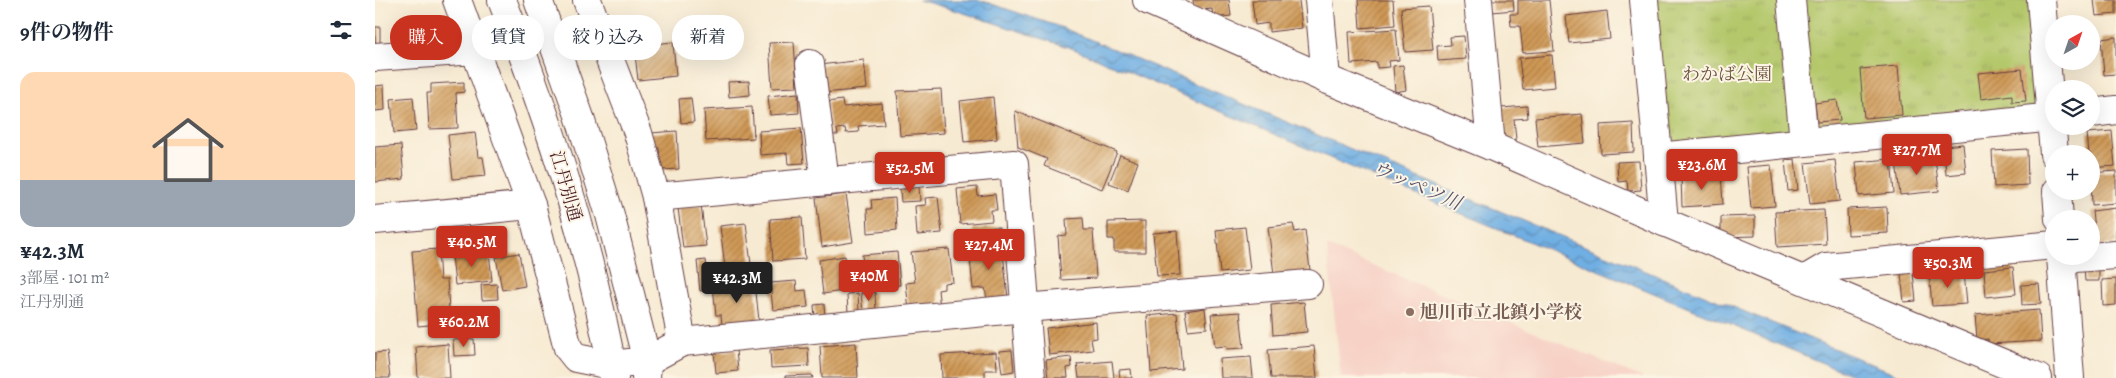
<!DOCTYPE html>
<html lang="ja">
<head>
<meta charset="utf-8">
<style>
	:root { --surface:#fff; --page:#f2f2f3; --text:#1f2937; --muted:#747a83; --accent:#c8321e }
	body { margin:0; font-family:Alegreya,"Noto Serif JP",serif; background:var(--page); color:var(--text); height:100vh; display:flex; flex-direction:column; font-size:19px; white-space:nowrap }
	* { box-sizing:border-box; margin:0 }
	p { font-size:16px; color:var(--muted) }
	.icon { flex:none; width:28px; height:28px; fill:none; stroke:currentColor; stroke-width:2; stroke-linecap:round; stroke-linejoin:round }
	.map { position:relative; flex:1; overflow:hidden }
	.panel { display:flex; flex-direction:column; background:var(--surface); width:375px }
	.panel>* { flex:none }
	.guide { position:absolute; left:15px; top:15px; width:475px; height:45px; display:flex; gap:10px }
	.needle { width:32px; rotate:40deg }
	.tools { position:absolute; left:1670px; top:15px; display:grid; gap:10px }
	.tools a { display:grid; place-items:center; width:55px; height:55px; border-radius:50%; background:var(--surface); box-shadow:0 5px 20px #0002; font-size:25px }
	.price { position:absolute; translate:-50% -42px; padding:0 11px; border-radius:5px; background:var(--accent); color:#fff; font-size:16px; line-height:32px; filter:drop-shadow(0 1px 2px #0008) }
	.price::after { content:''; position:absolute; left:50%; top:30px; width:15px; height:11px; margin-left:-8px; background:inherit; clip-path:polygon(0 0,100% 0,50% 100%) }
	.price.active { background:#222; color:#fff }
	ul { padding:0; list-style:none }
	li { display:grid; align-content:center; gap:10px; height:265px; padding:0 20px }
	li span { display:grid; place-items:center; height:155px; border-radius:15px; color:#555 }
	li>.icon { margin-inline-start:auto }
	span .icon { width:90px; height:90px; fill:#fffc; stroke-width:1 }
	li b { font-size:21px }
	h2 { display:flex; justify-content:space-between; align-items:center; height:60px; padding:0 20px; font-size:21px }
	.pill { padding:0 18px; border-radius:22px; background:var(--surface); box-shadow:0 5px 20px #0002; font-size:18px; line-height:45px }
	.pill.active { background:var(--accent); color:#fff }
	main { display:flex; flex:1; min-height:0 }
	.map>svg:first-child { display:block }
</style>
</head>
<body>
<main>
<section class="panel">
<h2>9件の物件<svg class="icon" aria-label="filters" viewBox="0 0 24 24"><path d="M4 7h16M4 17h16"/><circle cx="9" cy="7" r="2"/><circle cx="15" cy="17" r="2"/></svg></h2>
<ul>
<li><span style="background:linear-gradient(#ffd9b3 70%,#9aa5b1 0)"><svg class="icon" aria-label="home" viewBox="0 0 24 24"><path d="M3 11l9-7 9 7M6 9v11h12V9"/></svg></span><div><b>¥42.3M</b><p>3部屋 · 101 m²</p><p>江丹別通</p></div></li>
</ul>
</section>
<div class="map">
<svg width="1741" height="378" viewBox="0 0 1741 378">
	<defs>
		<pattern id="park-tufts" width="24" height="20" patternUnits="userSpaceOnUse" patternTransform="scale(1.25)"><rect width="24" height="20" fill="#b4c76b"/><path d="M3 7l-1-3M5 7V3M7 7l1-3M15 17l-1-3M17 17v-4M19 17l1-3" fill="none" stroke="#9caa5d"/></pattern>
		<pattern id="water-waves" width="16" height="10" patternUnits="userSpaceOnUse" patternTransform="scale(1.25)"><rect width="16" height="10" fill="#70afe3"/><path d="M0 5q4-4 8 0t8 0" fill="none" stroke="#5e8eb8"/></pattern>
		<pattern id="building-hatch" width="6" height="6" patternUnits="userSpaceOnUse" patternTransform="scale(1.25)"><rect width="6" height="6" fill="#cf9956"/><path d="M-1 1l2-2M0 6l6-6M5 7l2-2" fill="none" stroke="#aa7c47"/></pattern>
	</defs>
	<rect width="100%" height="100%" fill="#fcf5e5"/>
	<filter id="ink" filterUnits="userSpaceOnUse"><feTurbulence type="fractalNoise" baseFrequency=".02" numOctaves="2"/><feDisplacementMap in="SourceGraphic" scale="10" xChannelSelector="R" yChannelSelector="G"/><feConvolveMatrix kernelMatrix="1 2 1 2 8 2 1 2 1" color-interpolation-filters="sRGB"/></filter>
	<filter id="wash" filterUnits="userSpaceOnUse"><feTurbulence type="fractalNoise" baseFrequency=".0096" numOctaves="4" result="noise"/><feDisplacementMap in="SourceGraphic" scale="20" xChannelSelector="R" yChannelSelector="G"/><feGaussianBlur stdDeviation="1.12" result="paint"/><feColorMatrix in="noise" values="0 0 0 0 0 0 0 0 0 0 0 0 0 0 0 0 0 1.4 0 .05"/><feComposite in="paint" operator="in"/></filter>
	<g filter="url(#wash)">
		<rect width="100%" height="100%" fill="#f7ead2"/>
		<path fill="#f7d1c6" d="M952,246L1268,378H966Z"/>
		<path fill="url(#park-tufts)" stroke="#7f734b" d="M1269,0H1666L1677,117L1283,157Z"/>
		<path fill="url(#water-waves)" stroke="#5d6787" d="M544,0H605L688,28L1071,189L1531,378H1484L1044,196L699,49L586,12Z"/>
		<g id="blocks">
			<g fill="url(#building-hatch)">
				<path d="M818,0H854L856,16L838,18L837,9L819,11Z"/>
				<path d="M877,0H924L927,28L894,32V23L880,25Z"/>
				<path d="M983,0H1018L1020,25L985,28Z"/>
				<path d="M1116,0H1138L1139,10L1117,12Z"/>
				<path d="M1143,0H1174L1179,51L1148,53L1145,26H1136L1135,14H1143Z"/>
				<path d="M1719,0H1741V14L1721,16Z"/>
				<path d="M1054,6L1058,50L1030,52L1026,8Z"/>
				<path d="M1232,11L1235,39L1194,43L1191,16Z"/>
				<rect x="0" y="27" width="5" height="18"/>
				<path d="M1021,29L1024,60L1014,61L1015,67L1002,68V62L976,64L974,32Z"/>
				<path d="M1089,36L1091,59L1063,61L1062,46L1076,45L1075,37Z"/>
				<path d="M1741,37V74L1729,75L1726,39Z"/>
				<path d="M298,42L301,76L263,80L259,46Z"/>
				<path d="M419,42L422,87L397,88L394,43Z"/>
				<path d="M1177,55L1180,87L1148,90L1144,58Z"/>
				<path d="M489,60L492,89L447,93L444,65Z"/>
				<path d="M1028,65L1031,90L1020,92L1018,66Z"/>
				<path d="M1523,66L1527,115L1489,118L1485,69Z"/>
				<path d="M1647,69L1651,101L1637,102V95L1606,99L1603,73Z"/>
				<path d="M374,81L375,95L354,97L353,82Z"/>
				<path d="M89,82V92L81,93L83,128L54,129L52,93H56V84Z"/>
				<path d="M9,85L10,110L0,111V86Z"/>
				<path d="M566,89L569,133L525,136L522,91Z"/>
				<path d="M423,93L424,113L395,115L393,96Z"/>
				<path d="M38,97L41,131L19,133L16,99Z"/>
				<path d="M618,97L622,139L589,142L585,101Z"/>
				<path d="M316,98L319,122L306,123L304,99Z"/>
				<path d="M467,100L468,107L507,103L509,124L483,126L484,132L471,133L470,128L462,129L463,135H456L452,102Z"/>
				<path d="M1462,100L1465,120L1442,122L1440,103Z"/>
				<path d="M1152,106L1153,118L1139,119L1141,139L1129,141L1126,108Z"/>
				<path d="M377,107L379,138L331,141L329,110Z"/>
				<path d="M640,111L742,152L727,189L669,166L672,159L643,147Z"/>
				<path d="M1207,114L1210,143L1163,147L1160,118Z"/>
				<path d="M1258,123L1259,152L1226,154L1225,125Z"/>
				<path d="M426,128L429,163L413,164L412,153L385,155L384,131Z"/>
				<path d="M302,131L304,169L286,170L284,148H277L276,133Z"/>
				<path d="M1737,131L1740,166L1716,168V154H1714L1712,133Z"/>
				<path d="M100,132L103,157H108L111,176L78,179L73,135Z"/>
				<path d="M1588,144L1591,173L1571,175L1569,146Z"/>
				<path d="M26,145L29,179L0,182V147Z"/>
				<path d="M1652,149L1653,185L1619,187L1617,151Z"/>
				<path d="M745,155L763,162L753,190L734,183Z"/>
				<path d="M1560,158L1564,191L1525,195L1521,161Z"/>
				<path d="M1420,159L1423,190L1413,191L1410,160Z"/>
				<path d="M1516,159L1519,193L1484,196L1481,162Z"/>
				<path d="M1460,160L1465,201L1435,204L1430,163Z"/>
				<path d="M1264,161L1266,190L1253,191L1252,181L1243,182L1242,162Z"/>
				<path d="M1396,165L1400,206L1376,208L1372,167Z"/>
				<path d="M1741,171V203L1717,205L1716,173Z"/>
				<path d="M1346,174L1348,204L1307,207L1306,177Z"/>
				<path d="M544,187L545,201L526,202L525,188Z"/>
				<path d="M602,187L603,196L620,194L622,210H616L617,221L585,224L582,189Z"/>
				<path d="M471,194L478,242L447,247L441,198Z"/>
				<path d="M563,197L567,233L542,235L540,206L551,205L550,198Z"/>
				<path d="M520,198L522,230L493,233L492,209H497L496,200Z"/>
				<path d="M326,205L331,246L308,248L303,208Z"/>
				<path d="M1512,207L1513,233L1473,235L1472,209Z"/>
				<path d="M1741,208V244L1721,246L1717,211Z"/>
				<path d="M1449,210L1451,244L1402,247L1400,212Z"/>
				<path d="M1380,216V236L1346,237V217Z"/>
				<path d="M427,217L430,259L398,261L395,219Z"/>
				<path d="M708,218L709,230H718L721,278L686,280L683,236L692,235L691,219Z"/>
				<path d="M770,221V252H739V239H733V222Z"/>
				<path d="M371,223L377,273L351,276L345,226Z"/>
				<path d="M918,224L920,232L930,230L936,278L900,282L893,227Z"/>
				<path d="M624,227L625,242L598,244L597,229Z"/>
				<path d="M870,227L875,270L845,273L841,230Z"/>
				<path d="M802,231L805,275L782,276L778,233Z"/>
				<path d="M627,244L633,298L612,300L610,288L598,289L594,247Z"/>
				<path d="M63,249L65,280H72L75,323L43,326L37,251Z"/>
				<path d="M574,249L578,282L569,283V289L563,290L565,308L534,311L531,283L540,282L536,252Z"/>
				<path d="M114,251L117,281L80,285L77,255Z"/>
				<path d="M522,252L525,285L490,288L487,255Z"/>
				<path d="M144,253L150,286L127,290L121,257Z"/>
				<path d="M470,256L474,290L448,294L444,260Z"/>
				<path d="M331,260L334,290L325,291L322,261Z"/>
				<path d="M1724,266V281H1710L1709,267Z"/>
				<path d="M1638,267L1641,294L1611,297L1609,270Z"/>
				<path d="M1589,272L1592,304L1557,306L1554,274Z"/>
				<path d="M1538,273L1541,301L1529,302L1526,274Z"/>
				<path d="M1741,279V305L1728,306L1727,280Z"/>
				<path d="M421,281L422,291L431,290L433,307L398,310L395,283Z"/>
				<path d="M380,283L384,321L347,325L346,315H341L338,287Z"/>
				<path d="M122,284L123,299L107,300L106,285Z"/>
				<path d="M1664,284L1666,304L1647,305L1646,285Z"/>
				<path d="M500,292L501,312L488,313L486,293Z"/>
				<path d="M483,293L484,312L473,313L472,294Z"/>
				<path d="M929,302L932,332L898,335L896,305Z"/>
				<path d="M449,304L450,317L440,318L439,305Z"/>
				<path d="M830,308L832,328L813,330L810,311Z"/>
				<path d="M1664,310L1666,341L1614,344L1613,339L1602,340L1600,315Z"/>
				<path d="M865,312L869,348L852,349L851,346L840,347L836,314Z"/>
				<path d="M802,313L807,369L776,372L772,316Z"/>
				<path d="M721,322L722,338L716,339L718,350L674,355L671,328Z"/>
				<path d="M99,339L100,355L79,356L78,340Z"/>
				<path d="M481,343L483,378H447L445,346Z"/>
				<path d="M73,344L75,378H43L41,347Z"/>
				<path d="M939,346L942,378H896L893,350Z"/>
				<path d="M433,348L434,366L396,368L395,350Z"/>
				<path d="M361,350L363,371L341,373L339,352Z"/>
				<path d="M637,350L639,371L627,373L624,351Z"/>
				<path d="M12,352L15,378H0V353Z"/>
				<path d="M621,352L622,370H610V378H567L566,355Z"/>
				<path d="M696,357L697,367L692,368L693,378H673L671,360Z"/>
				<path d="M876,357L878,378H846L845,359Z"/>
				<path d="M737,361L739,378H704L702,364Z"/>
				<path d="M756,369L757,378H745L744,370Z"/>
				<path d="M437,375L438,378H410V376Z"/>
			</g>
		</g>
	</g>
	<g filter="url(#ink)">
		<use href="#blocks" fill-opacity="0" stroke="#643d44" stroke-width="1"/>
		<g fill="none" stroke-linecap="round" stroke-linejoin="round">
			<g stroke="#643d44" stroke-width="30">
				<g id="minor">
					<path d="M82,0L156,205L193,348L201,358L236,365L272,361L307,342L281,197L263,133L212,0"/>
					<path d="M772,0L951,79L1116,146L1289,222L1663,378"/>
					<path d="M944,0L951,79"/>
					<path d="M1103,0L1116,146"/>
					<path d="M1269,0L1289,222"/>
					<path d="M1416,0L1429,142"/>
					<path d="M1666,0L1679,154"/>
					<path d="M0,57L101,50"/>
					<path d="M435,64L450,181"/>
					<path d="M1716,113L1741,110"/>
					<path d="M1283,157L1679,117"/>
					<path d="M1682,191L1684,219"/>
					<path d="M281,197L639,164L656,378"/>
					<path d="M0,220L156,205"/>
					<path d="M1686,256L1695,378"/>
					<path d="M1686,259L1741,255"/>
					<path d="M1429,280L1451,267L1679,245"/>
					<path d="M307,342L650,308L933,284"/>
				</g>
			</g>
			<g stroke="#643d44" stroke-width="30">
				<g id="major">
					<path d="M127,0C175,122 216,249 239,378"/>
					<path d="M163,0L204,115L235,215L272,361L271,378"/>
				</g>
			</g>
			<use href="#minor" stroke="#fff" stroke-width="28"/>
			<use href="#major" stroke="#fff" stroke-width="28"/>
		</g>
	</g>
	<circle fill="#8d6e63" stroke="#fcf5e5" stroke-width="2" cx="1035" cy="312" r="5"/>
	<g text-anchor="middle" stroke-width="4" stroke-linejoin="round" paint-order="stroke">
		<g font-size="18" fill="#6a513e" stroke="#fcf5e5">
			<text x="1352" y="80">わかば公園</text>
		</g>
		<g font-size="18" fill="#4a1f2b" stroke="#fcf5e5">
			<text transform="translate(191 186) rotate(74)" y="6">江丹別通</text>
		</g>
		<g font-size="18" font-weight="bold" fill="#785e54" stroke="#fcf5e5" text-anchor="start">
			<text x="1045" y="318">旭川市立北鎮小学校</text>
		</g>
		<g font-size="19" font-style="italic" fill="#57516b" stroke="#fcf5e5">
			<text transform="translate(1042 185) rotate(23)" y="7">ウッペツ川</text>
		</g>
	</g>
</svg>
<div class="tools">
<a><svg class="needle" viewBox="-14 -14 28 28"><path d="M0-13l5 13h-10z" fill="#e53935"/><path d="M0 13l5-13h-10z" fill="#747a83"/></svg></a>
<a><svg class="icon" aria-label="layers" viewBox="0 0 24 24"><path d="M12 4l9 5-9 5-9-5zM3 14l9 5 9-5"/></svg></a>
<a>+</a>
<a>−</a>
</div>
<b class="price" style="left:1542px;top:176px">¥27.7M</b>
<b class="price" style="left:1327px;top:191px">¥23.6M</b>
<b class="price" style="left:535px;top:194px">¥52.5M</b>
<b class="price" style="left:97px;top:268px">¥40.5M</b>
<b class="price" style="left:614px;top:271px">¥27.4M</b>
<b class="price" style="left:1573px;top:289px">¥50.3M</b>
<b class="price" style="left:494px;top:302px">¥40M</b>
<b class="price active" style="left:362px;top:304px">¥42.3M</b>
<b class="price" style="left:89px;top:348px">¥60.2M</b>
<div class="guide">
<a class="pill active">購入</a>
<a class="pill">賃貸</a>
<a class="pill">絞り込み</a>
<a class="pill">新着</a>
</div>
</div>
</main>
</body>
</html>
